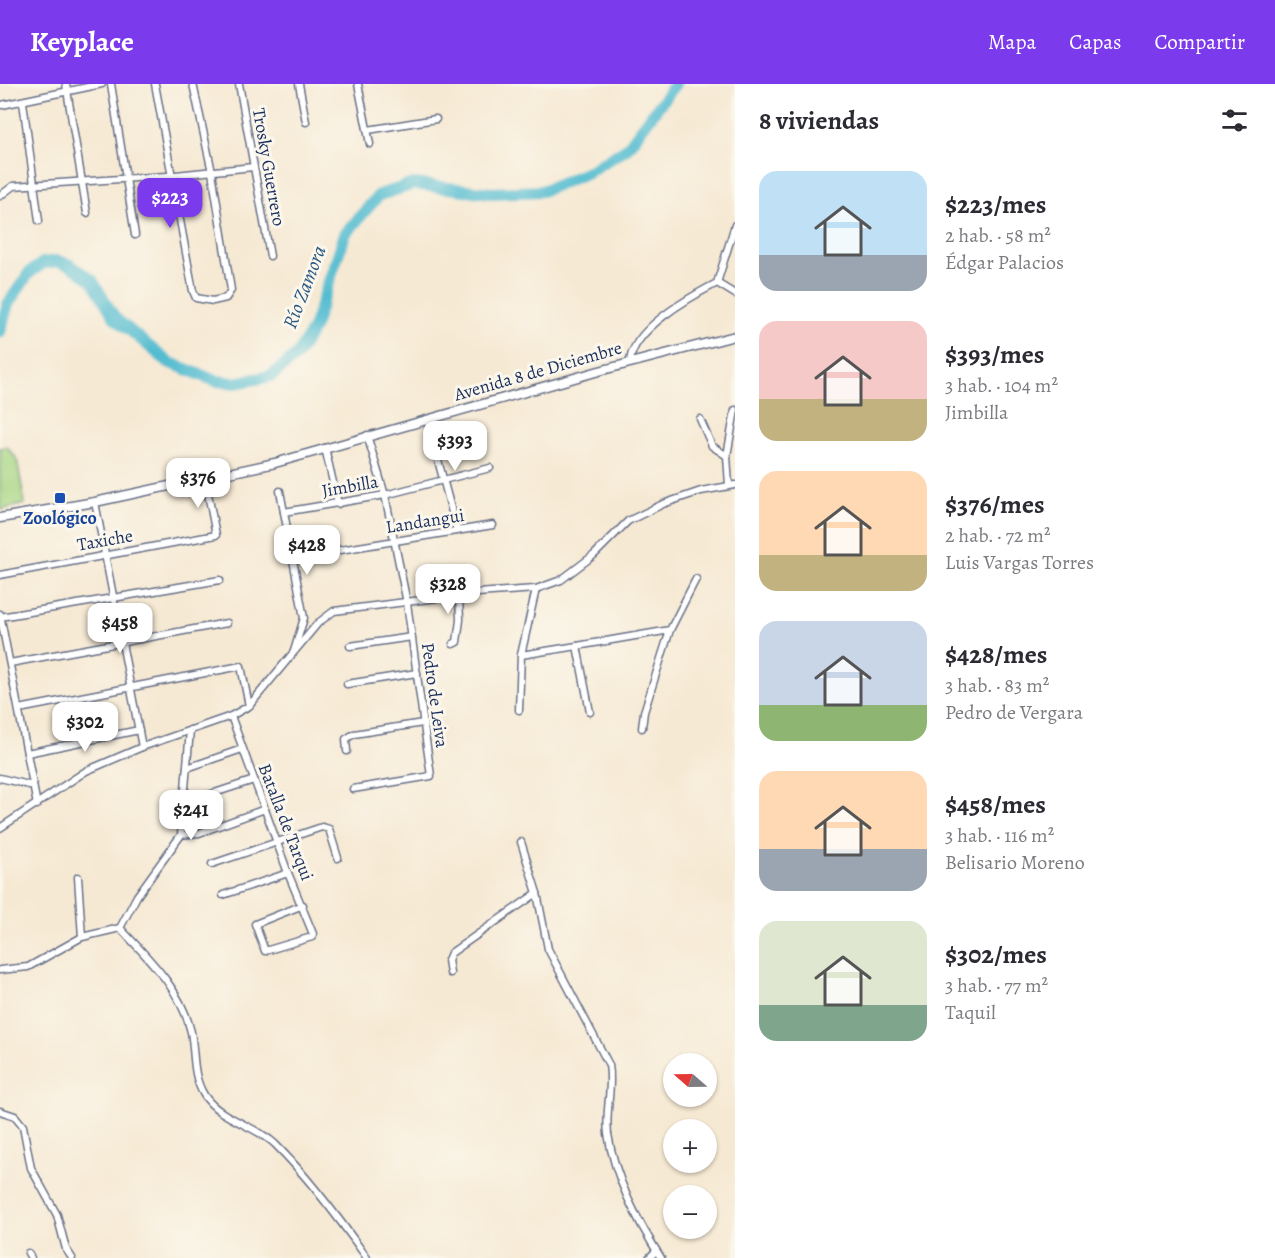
<!DOCTYPE html>
<html lang="es">
<head>
<meta charset="utf-8">
<style>
	:root { --surface:#fff; --page:#f2f2f3; --text:#2b2b33; --muted:#7c7c81; --accent:#7c3aed }
	body { margin:0; font-family:Alegreya,serif; background:var(--page); color:var(--text); height:100vh; display:flex; flex-direction:column; font-size:22px; white-space:nowrap }
	* { box-sizing:border-box; margin:0 }
	p { font-size:20px; color:var(--muted) }
	.icon { flex:none; width:33px; height:33px; fill:none; stroke:currentColor; stroke-width:2; stroke-linecap:round; stroke-linejoin:round }
	.map { position:relative; flex:1; overflow:hidden }
	.side { display:flex; flex-direction:column; background:var(--surface); width:540px }
	.side>* { flex:none }
	.needle { width:39px; rotate:290deg }
	.controls { position:absolute; left:663px; top:969px; display:grid; gap:12px }
	.controls a { display:grid; place-items:center; width:54px; height:54px; border-radius:50%; background:var(--surface); box-shadow:0 2px 4px #0004; font-size:30px }
	.price { position:absolute; translate:-50% -51px; padding:0 14px; border-radius:12px; background:#fff; color:#222; font-size:20px; line-height:39px; filter:drop-shadow(0 2px 3px #0008) }
	.price::after { content:''; position:absolute; left:50%; top:36px; width:18px; height:14px; margin-left:-9px; background:inherit; clip-path:polygon(0 0,100% 0,50% 100%) }
	.price.selected { background:var(--accent); color:#fff }
	ul { padding:0; list-style:none }
	li { display:flex; align-items:center; gap:18px; height:150px; padding:0 24px }
	li span { display:grid; place-items:center; flex:none; width:168px; height:120px; border-radius:18px; color:#555 }
	li>.icon { margin-inline-start:auto }
	span .icon { width:72px; height:72px; fill:#fffc; stroke-width:1 }
	li b { font-size:26px }
	h2 { display:flex; justify-content:space-between; align-items:center; height:72px; padding:0 24px; font-size:26px }
	header { display:flex; align-items:center; gap:36px; box-sizing:border-box; height:84px; padding:0 30px; background:var(--accent); color:#fff }
	header strong { font-size:28px }
	nav { display:flex; gap:33px; margin-inline-start:auto; font-size:21px }
	main { display:flex; flex:1; min-height:0 }
	.map>svg:first-child { display:block }
</style>
</head>
<body>
<header>
<strong>Keyplace</strong>
<nav><a>Mapa</a><a>Capas</a><a>Compartir</a></nav>
</header>
<main>
<div class="map">
<svg width="735" height="1174" viewBox="0 0 735 1174">
	<rect width="100%" height="100%" fill="#fbf7ec"/>
	<filter id="ink" filterUnits="userSpaceOnUse"><feTurbulence type="fractalNoise" baseFrequency=".0167" numOctaves="2"/><feDisplacementMap in="SourceGraphic" scale="12" xChannelSelector="R" yChannelSelector="G"/><feConvolveMatrix kernelMatrix="1 2 1 2 8 2 1 2 1" color-interpolation-filters="sRGB"/></filter>
	<filter id="wash" filterUnits="userSpaceOnUse"><feTurbulence type="fractalNoise" baseFrequency=".008" numOctaves="4" result="noise"/><feDisplacementMap in="SourceGraphic" scale="24" xChannelSelector="R" yChannelSelector="G"/><feGaussianBlur stdDeviation="1.35" result="paint"/><feColorMatrix in="noise" values="0 0 0 0 0 0 0 0 0 0 0 0 0 0 0 0 0 1.4 0 .05"/><feComposite in="paint" operator="in"/></filter>
	<g filter="url(#wash)">
		<rect width="100%" height="100%" fill="#f6e9d3"/>
		<path fill="#a7d684" stroke="#618271" stroke-width="1.5" d="M7,363L17,375L25,420L0,426V364Z"/>
		<g fill="none" stroke-linecap="round" stroke-linejoin="round">
			<path stroke="#53bcd0" stroke-width="12" d="M0,248L8,220L29,189L43,179L58,177L70,181L92,196L115,234L168,278L216,297L235,299L271,292L297,271L313,245L345,150L379,111L414,100L491,109L542,107L586,89L627,64L675,0"/>
		</g>
	</g>
	<g filter="url(#ink)">
		<g fill="none" stroke-linecap="round" stroke-linejoin="round">
			<g stroke="#687087" stroke-width="9">
				<g id="minor">
					<path d="M66,0L87,129"/>
					<path d="M111,0L135,151"/>
					<path d="M155,0L193,207L196,214L213,217L226,214L231,206L212,88L193,0"/>
					<path d="M239,0L270,172"/>
					<path d="M299,0L306,38"/>
					<path d="M358,0L370,60"/>
					<path d="M23,18L39,137"/>
					<path d="M2,21L102,0"/>
					<path d="M368,46L436,35"/>
					<path d="M0,112L13,102L166,92L253,83"/>
					<path d="M717,199L735,210"/>
					<path d="M630,279C631,246 690,213 717,199L735,141"/>
					<path d="M427,335L457,447"/>
					<path d="M700,335L712,362L727,372"/>
					<path d="M325,364L338,420"/>
					<path d="M729,401L727,372L735,326"/>
					<path d="M280,407L304,534L294,567"/>
					<path d="M95,418L142,663"/>
					<path d="M284,428L385,411L490,384"/>
					<path d="M291,474L493,441"/>
					<path d="M0,491L216,451L205,394"/>
					<path d="M0,530L37,721"/>
					<path d="M0,533L220,496"/>
					<path d="M453,560L457,558L460,536L459,512"/>
					<path d="M350,562L412,553"/>
					<path d="M521,571L577,562"/>
					<path d="M10,579L227,539"/>
					<path d="M347,600L417,589"/>
					<path d="M19,625L241,582L249,622"/>
					<path d="M519,626L521,571L536,505"/>
					<path d="M590,628L577,562L670,546L696,495"/>
					<path d="M231,632L288,789L313,850L312,853L265,867L255,840L303,821"/>
					<path d="M642,644L644,628L670,546"/>
					<path d="M347,667L346,655L354,650L423,639"/>
					<path d="M27,669L139,646"/>
					<path d="M187,684L242,665"/>
					<path d="M0,694L33,702"/>
					<path d="M353,705L431,692L407,519L385,411L367,351"/>
					<path d="M184,719L254,696"/>
					<path d="M0,744L86,687L142,663L231,632L249,622L318,539L334,527L477,509L536,505L561,496L594,471L628,437L663,420L701,407L735,401"/>
					<path d="M181,751L199,749L265,725"/>
					<path d="M521,758L537,809L548,865L609,981C613,1004 605,1027 608,1050C615,1095 637,1136 661,1174"/>
					<path d="M212,780L322,743L329,745L338,774"/>
					<path d="M78,793L82,853"/>
					<path d="M223,811L288,789"/>
					<path d="M120,844L137,812L181,751L190,646"/>
					<path d="M0,886L28,883L82,853L120,844C149,875 181,905 191,948C195,969 192,992 204,1011C219,1035 255,1041 275,1060C307,1092 341,1137 367,1174"/>
					<path d="M450,889L448,876L451,869L537,809"/>
					<path d="M0,1027L15,1032L23,1042L31,1084L57,1131L66,1165L72,1174"/>
					<path d="M28,1169L31,1174"/>
					<path d="M649,1174L656,1167"/>
				</g>
			</g>
			<g stroke="#687087" stroke-width="11">
				<path id="major" d="M0,434L95,418L275,379L599,287L735,252"/>
			</g>
			<use href="#minor" stroke="#fff" stroke-width="6"/>
			<use href="#major" stroke="#fff" stroke-width="8"/>
		</g>
	</g>
	<rect fill="#1a4fb4" stroke="#fbf7ec" stroke-width="2" x="54" y="408" width="12" height="12" rx="3"/>
	<g text-anchor="middle" stroke-width="6" stroke-linejoin="round" paint-order="stroke">
		<g font-size="18" fill="#1b2f5e" stroke="#fbf7ec">
			<text transform="translate(269 83) rotate(80)" y="6">Trosky Guerrero</text>
			<text transform="translate(538 287) rotate(-16)" y="6">Avenida 8 de Diciembre</text>
			<text transform="translate(350 402) rotate(-10)" y="6">Jimbilla</text>
			<text transform="translate(425 437) rotate(-9)" y="6">Landangui</text>
			<text transform="translate(105 456) rotate(-10)" y="6">Taxiche</text>
			<text transform="translate(435 611) rotate(82)" y="6">Pedro de Leiva</text>
			<text transform="translate(286 738) rotate(69)" y="6">Batalla de Tarqui</text>
		</g>
		<g font-size="18" font-weight="bold" fill="#164399" stroke="#fbf7ec">
			<text x="60" y="440">Zoológico</text>
		</g>
		<g font-size="20" font-style="italic" fill="#2c5980" stroke="#fbf7ec">
			<text transform="translate(304 203) rotate(-69)" y="7">Río Zamora</text>
		</g>
	</g>
</svg>
<div class="controls">
<a><svg class="needle" viewBox="-14 -14 28 28"><path d="M0-13l5 13h-10z" fill="#e53935"/><path d="M0 13l5-13h-10z" fill="#7c7c81"/></svg></a>
<a>+</a>
<a>−</a>
</div>
<b class="price selected" style="left:170px;top:145px">$223</b>
<b class="price" style="left:455px;top:388px">$393</b>
<b class="price" style="left:198px;top:425px">$376</b>
<b class="price" style="left:307px;top:492px">$428</b>
<b class="price" style="left:448px;top:531px">$328</b>
<b class="price" style="left:120px;top:570px">$458</b>
<b class="price" style="left:85px;top:669px">$302</b>
<b class="price" style="left:191px;top:757px">$241</b>
</div>
<section class="side">
<h2>8 viviendas<svg class="icon" aria-label="filters" viewBox="0 0 24 24"><path d="M4 7h16M4 17h16"/><circle cx="9" cy="7" r="2"/><circle cx="15" cy="17" r="2"/></svg></h2>
<ul>
<li><span style="background:linear-gradient(#bfe0f5 70%,#9aa5b1 0)"><svg class="icon" aria-label="home" viewBox="0 0 24 24"><path d="M3 11l9-7 9 7M6 9v11h12V9"/></svg></span><div><b>$223/mes</b><p>2 hab. · 58 m²</p><p>Édgar Palacios</p></div></li>
<li><span style="background:linear-gradient(#f6c9c9 65%,#c2b280 0)"><svg class="icon" aria-label="home" viewBox="0 0 24 24"><path d="M3 11l9-7 9 7M6 9v11h12V9"/></svg></span><div><b>$393/mes</b><p>3 hab. · 104 m²</p><p>Jimbilla</p></div></li>
<li><span style="background:linear-gradient(#ffd9b3 70%,#c2b280 0)"><svg class="icon" aria-label="home" viewBox="0 0 24 24"><path d="M3 11l9-7 9 7M6 9v11h12V9"/></svg></span><div><b>$376/mes</b><p>2 hab. · 72 m²</p><p>Luis Vargas Torres</p></div></li>
<li><span style="background:linear-gradient(#c9d6e8 70%,#8fb573 0)"><svg class="icon" aria-label="home" viewBox="0 0 24 24"><path d="M3 11l9-7 9 7M6 9v11h12V9"/></svg></span><div><b>$428/mes</b><p>3 hab. · 83 m²</p><p>Pedro de Vergara</p></div></li>
<li><span style="background:linear-gradient(#ffd9b3 65%,#9aa5b1 0)"><svg class="icon" aria-label="home" viewBox="0 0 24 24"><path d="M3 11l9-7 9 7M6 9v11h12V9"/></svg></span><div><b>$458/mes</b><p>3 hab. · 116 m²</p><p>Belisario Moreno</p></div></li>
<li><span style="background:linear-gradient(#dfe7d0 70%,#7fa58c 0)"><svg class="icon" aria-label="home" viewBox="0 0 24 24"><path d="M3 11l9-7 9 7M6 9v11h12V9"/></svg></span><div><b>$302/mes</b><p>3 hab. · 77 m²</p><p>Taquil</p></div></li>
</ul>
</section>
</main>
</body>
</html>
